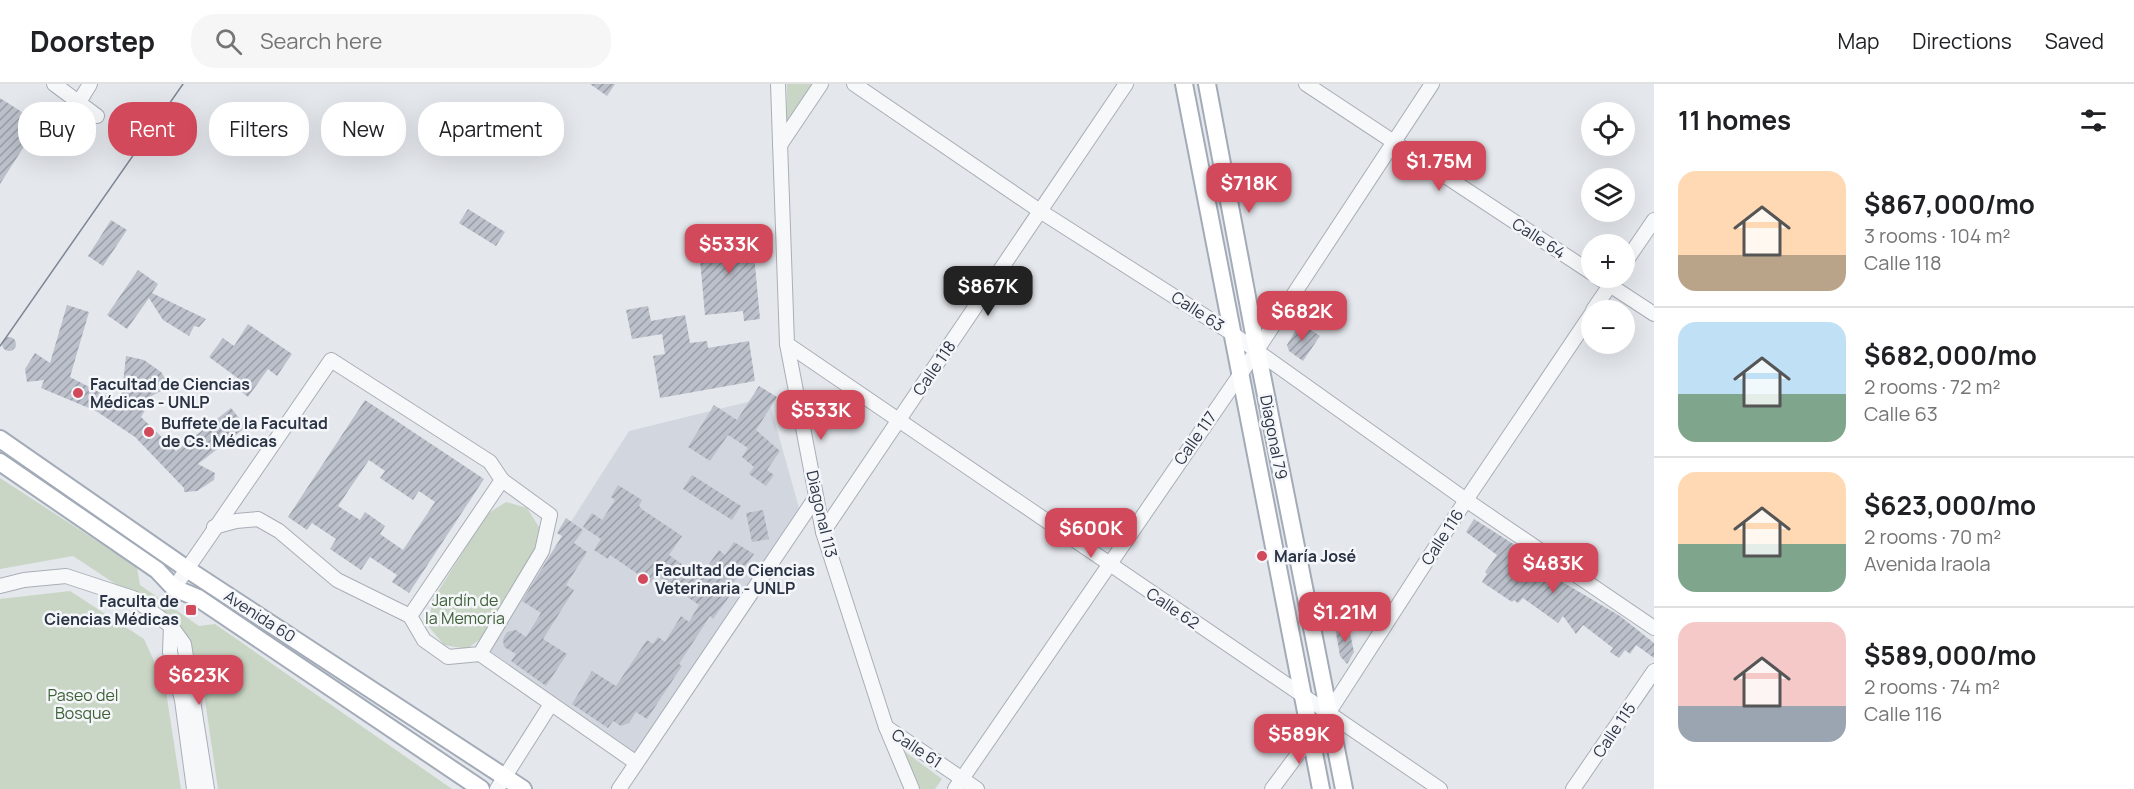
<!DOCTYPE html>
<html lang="en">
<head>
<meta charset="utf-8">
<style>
	:root { --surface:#fff; --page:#f6f6f6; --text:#202124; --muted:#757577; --line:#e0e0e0; --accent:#d1495b }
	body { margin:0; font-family:Manrope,sans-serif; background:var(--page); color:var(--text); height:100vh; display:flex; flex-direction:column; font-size:22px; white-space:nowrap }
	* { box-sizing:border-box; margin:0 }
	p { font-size:20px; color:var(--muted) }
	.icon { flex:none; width:33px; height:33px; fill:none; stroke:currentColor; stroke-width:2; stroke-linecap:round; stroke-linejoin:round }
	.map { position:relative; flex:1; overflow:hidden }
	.sheet { display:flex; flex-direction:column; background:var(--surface); width:480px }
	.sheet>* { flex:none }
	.hud { position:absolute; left:18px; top:18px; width:570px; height:54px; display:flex; gap:12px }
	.fabs { position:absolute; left:1581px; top:18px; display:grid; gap:12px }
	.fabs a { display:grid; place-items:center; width:54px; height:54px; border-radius:50%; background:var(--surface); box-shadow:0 6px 24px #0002; font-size:30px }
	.price { position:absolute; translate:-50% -51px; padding:0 14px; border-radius:12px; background:var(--accent); color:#fff; font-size:20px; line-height:39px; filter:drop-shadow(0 2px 3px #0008) }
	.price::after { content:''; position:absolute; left:50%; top:36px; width:18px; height:14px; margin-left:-9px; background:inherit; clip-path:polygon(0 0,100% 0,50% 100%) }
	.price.current { background:#222; color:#fff }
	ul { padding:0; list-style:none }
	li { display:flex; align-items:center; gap:18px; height:150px; padding:0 24px }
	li+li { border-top:2px solid var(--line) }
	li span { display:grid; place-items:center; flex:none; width:168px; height:120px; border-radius:18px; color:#555 }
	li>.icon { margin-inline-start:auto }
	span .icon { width:72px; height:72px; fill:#fffc; stroke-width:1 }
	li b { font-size:26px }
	h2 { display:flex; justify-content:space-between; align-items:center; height:72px; padding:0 24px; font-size:26px }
	.tag { padding:0 21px; border-radius:24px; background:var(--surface); box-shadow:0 6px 24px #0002; font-size:21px; line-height:54px }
	.tag.current { background:var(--accent); color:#fff }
	header { display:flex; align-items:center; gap:36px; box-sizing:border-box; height:84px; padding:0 30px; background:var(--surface); border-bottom:2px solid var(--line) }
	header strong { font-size:28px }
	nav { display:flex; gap:33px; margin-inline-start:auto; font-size:21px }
	.search { width:420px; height:54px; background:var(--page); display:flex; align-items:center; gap:15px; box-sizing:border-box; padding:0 21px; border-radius:24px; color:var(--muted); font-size:22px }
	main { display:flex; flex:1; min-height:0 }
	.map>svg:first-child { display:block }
</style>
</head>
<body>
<header>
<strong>Doorstep</strong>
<div class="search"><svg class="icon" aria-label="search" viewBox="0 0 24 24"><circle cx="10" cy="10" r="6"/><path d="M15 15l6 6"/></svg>Search here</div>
<nav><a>Map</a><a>Directions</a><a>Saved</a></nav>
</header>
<main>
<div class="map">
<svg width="1654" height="705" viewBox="0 0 1654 705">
	<defs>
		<pattern id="building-hatch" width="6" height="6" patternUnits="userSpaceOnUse" patternTransform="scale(1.5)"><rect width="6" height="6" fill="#bbc0ca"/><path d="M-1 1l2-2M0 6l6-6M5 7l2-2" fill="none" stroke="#989da6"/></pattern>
	</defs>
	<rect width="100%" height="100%" fill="#e4e7ec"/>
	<path fill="#d2d6de" d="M768,313L799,424L634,673L489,566L629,347Z"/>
	<g fill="#c9d6c5">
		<path d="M787,0H812L787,38Z"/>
		<path d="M0,394L137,483L140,501L199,542L215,540L452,705H218L201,589L176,540L73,472L0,485Z"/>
		<path d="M506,418L527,424L539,443V466L488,549L467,565L444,561L429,543L432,517L487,430Z"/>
		<path d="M70,507L144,555L165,601L181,705H0V515Z"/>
		<path d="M904,667L942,695L935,705H919Z"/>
	</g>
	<g fill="url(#building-hatch)" fill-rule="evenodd">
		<path d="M590,0H615L607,12Z"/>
		<path d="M0,14L39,39L0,100Z"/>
		<path d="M468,125L505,148L496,162L459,139Z"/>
		<path d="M111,136L127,146L103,182L88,172Z"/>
		<path d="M752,149L760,235L744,237L743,227L705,231L698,154Z"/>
		<path d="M138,186L158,200L152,209L206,235L199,243L194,242L189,252L163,236L149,214L127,245L107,231Z"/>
		<path d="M67,221L89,228L70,293L116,317L127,301L123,299L126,272L144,276L161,288L170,302L146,315L150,318L141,333L176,367L231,324L246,343L198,380L215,389L214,396L197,407L184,408V404L135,353L96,327L41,304L44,296L27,298L25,285L35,269L50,279Z"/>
		<path d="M648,222L651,237L685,231L690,259L707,257L708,264L749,257L755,297L660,314L653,272L665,270L662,250L632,255L626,226Z"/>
		<path d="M1300,239L1320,252L1303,277L1289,267L1287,261Z"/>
		<path d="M248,240L292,270L277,292L268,285L248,313L238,305L243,298L209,273L223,254L234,262Z"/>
		<circle cx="9" cy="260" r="7"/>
		<path d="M759,302L777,313L756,346L780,367L767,386L774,391L766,402L749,390L754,383L742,373L748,364L728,351L710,377L688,363L714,321L737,336Z"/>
		<path d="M365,316L484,395L409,509L392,498L397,491L370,473L361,486L330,465L336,455L312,439L307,446L288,433ZM369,376L385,387L380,394L413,416L419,407L435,418L403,466L380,450L385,442L365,428L360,436L338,422Z"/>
		<path d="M692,391L741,422L732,436L683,405Z"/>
		<path d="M618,401L642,416L639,422L643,426L682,452L669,471L700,493L719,466L725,471L734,458L754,470L727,507L731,510L713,535L710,532L679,580L682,582L647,635L636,628L629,639L621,642L613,637L608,644L572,620L592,587L616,602L647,556L653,560L658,553L665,558L681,532L689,538L699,521L656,491L651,499L610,471L608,475L594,466L601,455L583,443L592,429L602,436L615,416L611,413Z"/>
		<path d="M763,426L769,455L752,458L746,429Z"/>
		<path d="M566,434L583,446L574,459L587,468L566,501L574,506L543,555L567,570L546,602L511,577L516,570L504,563L503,555L507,548L516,546L526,553L541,529L522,517L562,452L557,449Z"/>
		<path d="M1474,435L1534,473L1532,476L1549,490L1620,532L1654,559V574L1636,561L1630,570L1625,566L1619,574L1610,568L1613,564L1583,541L1576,550L1563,532L1558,539L1523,514L1518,519L1514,516L1512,518L1482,498L1487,490L1485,488L1497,471L1466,448Z"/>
		<path d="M1348,540L1354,568L1347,580L1340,572L1335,543Z"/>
	</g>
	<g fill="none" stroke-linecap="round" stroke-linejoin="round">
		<g stroke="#a9aeb7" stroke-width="16">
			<g id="minor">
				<path d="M54,0L97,32"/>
				<path d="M778,0L787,260L823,448L886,643L912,705"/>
				<path d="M854,0L1040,127L1233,250L1466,416L1654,544"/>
				<path d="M1306,0L1592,189"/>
				<path d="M79,18L90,0"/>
				<path d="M780,61L821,0"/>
				<path d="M1624,180L1654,136"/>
				<path d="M1599,194L1654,230"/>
				<path d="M1593,226L1615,194"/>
				<path d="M787,260L1440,705"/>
				<path d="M214,443L236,437L258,435L279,447L337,496L410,532"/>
				<path d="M823,448L1126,0"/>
				<path d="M0,502L24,496L66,492L133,514L171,542L184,560L207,705"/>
				<path d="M174,504L331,276L490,378L502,396"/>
				<path d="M171,542L170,568L182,616L194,705"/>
				<path d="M480,570L542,467L550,431L502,396L410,532L424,556L448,573L480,570L635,678"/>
				<path d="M886,643L977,705"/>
				<path d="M497,705L551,620"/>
				<path d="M619,705L816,413"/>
				<path d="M955,705L1257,266L1432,0"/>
				<path d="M1272,705L1329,628L1466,416L1592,229"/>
				<path d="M1573,705L1654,587"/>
			</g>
		</g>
		<g stroke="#a3abb8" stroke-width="20">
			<g id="major">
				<path d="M1184,0L1321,705"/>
				<path d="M1207,0L1257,266L1344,705"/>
				<path d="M0,355L187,485L523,705"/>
				<path d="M0,378L157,486L174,504L198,514L481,705"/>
			</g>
		</g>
		<use href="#minor" stroke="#f7f8fa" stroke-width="14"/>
		<use href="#major" stroke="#fff" stroke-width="16"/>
		<path stroke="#7d8696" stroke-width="1.5" d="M0,262L183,0"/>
	</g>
	<g fill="#d1495b" stroke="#f4f6f9" stroke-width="2">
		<circle cx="78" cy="309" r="6"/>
		<circle cx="149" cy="348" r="6"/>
		<circle cx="1262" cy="472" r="6"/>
		<circle cx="643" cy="495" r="6"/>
		<rect x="185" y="520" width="12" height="12" rx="3"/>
	</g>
	<g text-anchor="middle" stroke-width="5" stroke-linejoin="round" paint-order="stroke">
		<g font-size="16" fill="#2b3445" stroke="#f4f6f9">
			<text transform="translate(1539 154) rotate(33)" y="6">Calle 64</text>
			<text transform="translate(1198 227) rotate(33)" y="6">Calle 63</text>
			<text transform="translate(934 284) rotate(-56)" y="6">Calle 118</text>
			<text transform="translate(1274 353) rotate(79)" y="6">Diagonal 79</text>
			<text transform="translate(1195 354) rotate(-55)" y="6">Calle 117</text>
			<text transform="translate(822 430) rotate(77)" y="6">Diagonal 113</text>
			<text transform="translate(1442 453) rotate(-57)" y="6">Calle 116</text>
			<text transform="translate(1173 524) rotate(34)" y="6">Calle 62</text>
			<text transform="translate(260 532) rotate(33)" y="6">Avenida 60</text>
			<text transform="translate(1614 646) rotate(-56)" y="6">Calle 115</text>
			<text transform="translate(917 664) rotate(34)" y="6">Calle 61</text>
		</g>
		<g font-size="16" font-weight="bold" fill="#2b3445" stroke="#f4f6f9" text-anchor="start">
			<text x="90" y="306">Facultad de Ciencias<tspan x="90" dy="18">Médicas - UNLP</tspan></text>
			<text x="161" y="345">Buffete de la Facultad<tspan x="161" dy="18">de Cs. Médicas</tspan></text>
			<text x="1274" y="478">María José</text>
			<text x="655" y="492">Facultad de Ciencias<tspan x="655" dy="18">Veterinaria - UNLP</tspan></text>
			<text x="179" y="523" text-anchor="end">Faculta de<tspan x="179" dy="18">Ciencias Médicas</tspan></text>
		</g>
		<g font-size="16" fill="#3f6138" stroke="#f4f6f9">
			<text x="465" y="522">Jardín de<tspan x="465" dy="18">la Memoria</tspan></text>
			<text x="83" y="617">Paseo del<tspan x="83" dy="18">Bosque</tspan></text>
		</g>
	</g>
</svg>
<div class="fabs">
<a><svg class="icon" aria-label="locate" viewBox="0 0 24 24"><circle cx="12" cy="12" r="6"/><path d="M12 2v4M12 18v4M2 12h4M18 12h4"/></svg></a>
<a><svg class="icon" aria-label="layers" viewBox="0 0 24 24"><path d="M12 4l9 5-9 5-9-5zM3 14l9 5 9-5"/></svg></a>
<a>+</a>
<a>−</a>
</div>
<b class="price" style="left:1439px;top:108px">$1.75M</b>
<b class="price" style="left:1249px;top:130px">$718K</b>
<b class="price" style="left:729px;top:191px">$533K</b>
<b class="price current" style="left:988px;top:233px">$867K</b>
<b class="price" style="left:1302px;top:258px">$682K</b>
<b class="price" style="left:821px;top:357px">$533K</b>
<b class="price" style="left:1091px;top:475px">$600K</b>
<b class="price" style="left:1553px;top:510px">$483K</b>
<b class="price" style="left:1345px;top:559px">$1.21M</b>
<b class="price" style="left:199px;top:622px">$623K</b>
<b class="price" style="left:1299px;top:681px">$589K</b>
<div class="hud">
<a class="tag">Buy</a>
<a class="tag current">Rent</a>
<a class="tag">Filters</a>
<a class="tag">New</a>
<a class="tag">Apartment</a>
</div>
</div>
<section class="sheet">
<h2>11 homes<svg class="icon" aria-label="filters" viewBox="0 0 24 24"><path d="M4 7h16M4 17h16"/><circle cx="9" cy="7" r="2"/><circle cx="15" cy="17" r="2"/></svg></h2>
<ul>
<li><span style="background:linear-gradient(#ffd9b3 70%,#b9a48a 0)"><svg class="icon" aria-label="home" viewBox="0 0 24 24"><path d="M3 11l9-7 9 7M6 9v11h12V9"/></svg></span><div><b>$867,000/mo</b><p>3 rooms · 104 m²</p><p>Calle 118</p></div></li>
<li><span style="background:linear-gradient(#bfe0f5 60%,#7fa58c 0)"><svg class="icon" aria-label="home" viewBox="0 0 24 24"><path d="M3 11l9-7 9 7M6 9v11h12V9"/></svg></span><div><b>$682,000/mo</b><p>2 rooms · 72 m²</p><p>Calle 63</p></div></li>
<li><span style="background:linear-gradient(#ffd9b3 60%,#7fa58c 0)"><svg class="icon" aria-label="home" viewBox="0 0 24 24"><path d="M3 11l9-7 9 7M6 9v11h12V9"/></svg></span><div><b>$623,000/mo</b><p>2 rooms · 70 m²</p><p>Avenida Iraola</p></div></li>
<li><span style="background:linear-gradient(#f6c9c9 70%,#9aa5b1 0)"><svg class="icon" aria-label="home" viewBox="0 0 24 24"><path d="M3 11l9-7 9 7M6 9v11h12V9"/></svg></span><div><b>$589,000/mo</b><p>2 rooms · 74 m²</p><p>Calle 116</p></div></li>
</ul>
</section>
</main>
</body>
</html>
